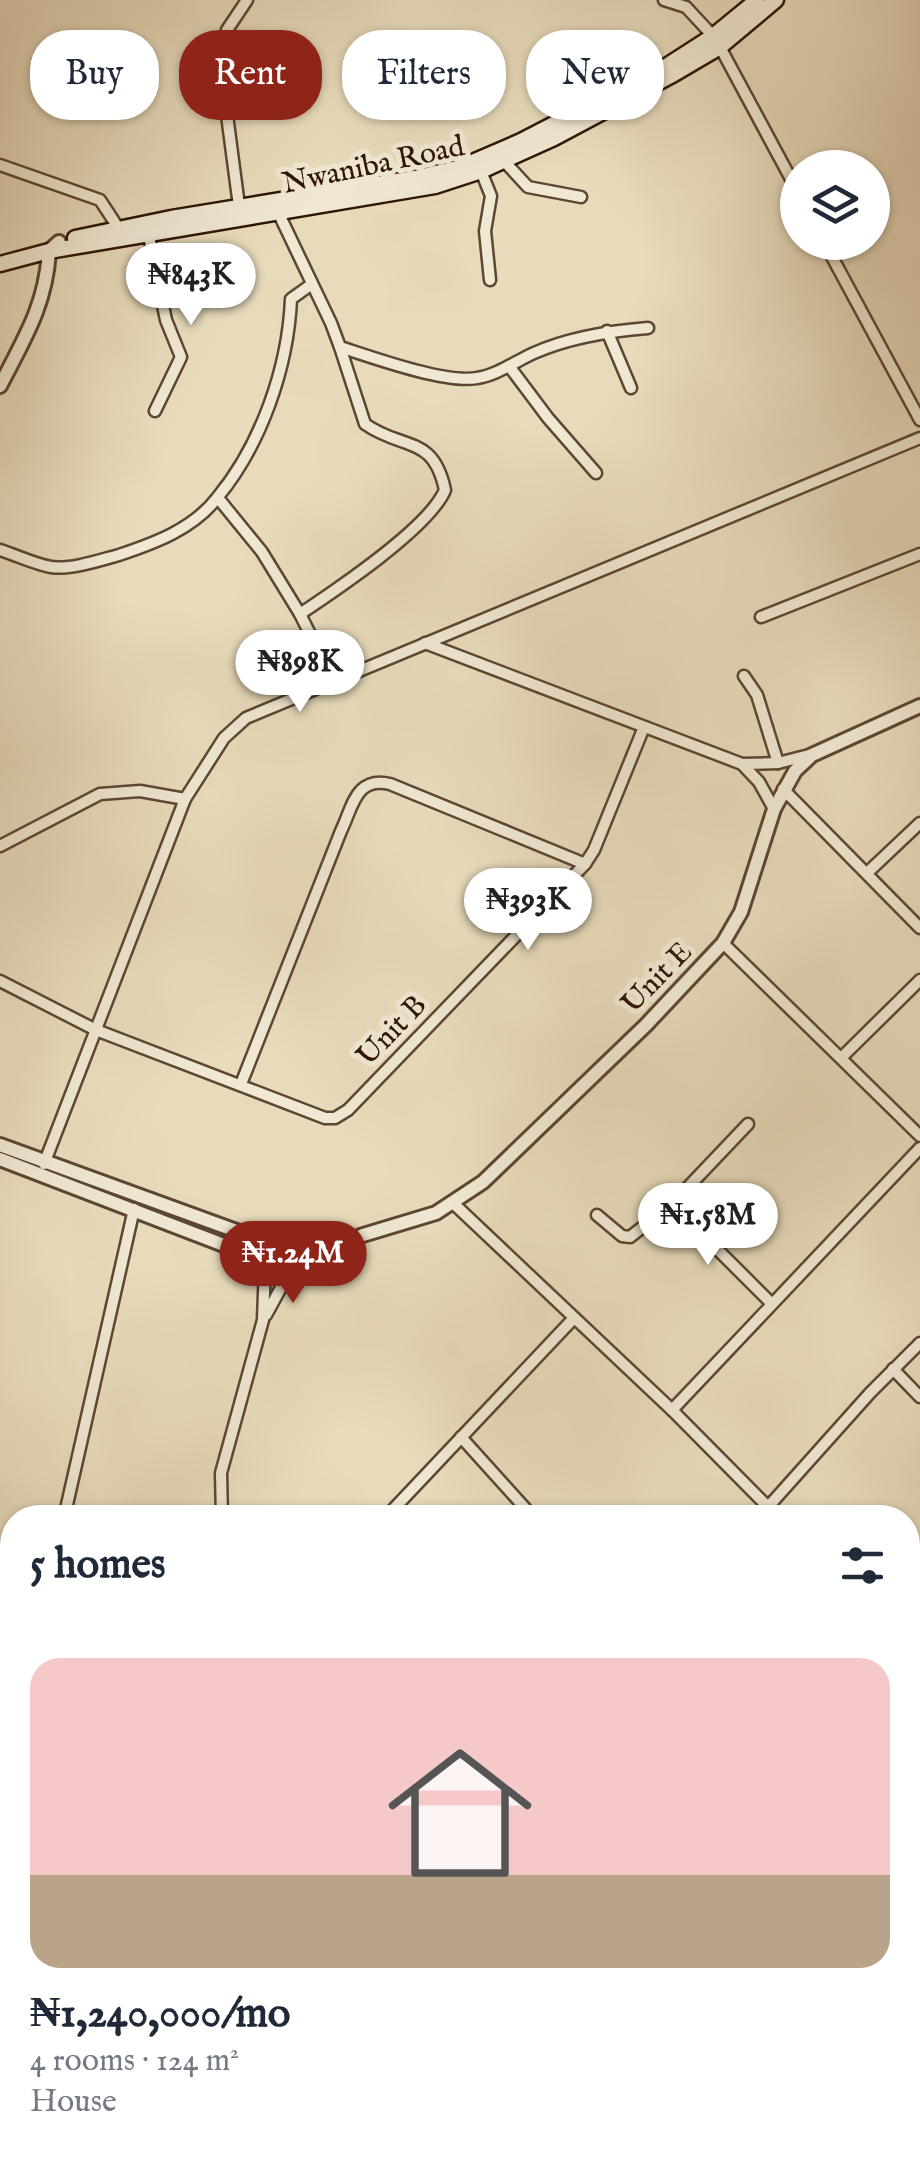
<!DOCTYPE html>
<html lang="en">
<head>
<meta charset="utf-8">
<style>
	:root { --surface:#fff; --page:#f6f6f7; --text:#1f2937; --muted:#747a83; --line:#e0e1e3; --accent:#8f2418 }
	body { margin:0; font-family:"IM FELL English",serif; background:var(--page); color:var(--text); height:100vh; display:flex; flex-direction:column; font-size:38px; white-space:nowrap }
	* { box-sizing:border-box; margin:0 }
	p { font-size:32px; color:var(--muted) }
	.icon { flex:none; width:55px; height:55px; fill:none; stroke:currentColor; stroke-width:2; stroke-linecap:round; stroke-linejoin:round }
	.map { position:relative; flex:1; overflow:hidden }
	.details { position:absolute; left:0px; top:1505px; width:920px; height:670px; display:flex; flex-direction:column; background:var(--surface); border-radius:40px 40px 0 0; box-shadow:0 2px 8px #0004 }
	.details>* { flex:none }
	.banner { position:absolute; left:30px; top:30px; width:860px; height:90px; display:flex; gap:20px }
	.controls { position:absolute; left:780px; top:150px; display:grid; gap:20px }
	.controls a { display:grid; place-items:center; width:110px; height:110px; border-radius:50%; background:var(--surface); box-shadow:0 2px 8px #0004; font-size:50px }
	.price { position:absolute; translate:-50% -85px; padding:0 22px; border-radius:35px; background:#fff; color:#222; font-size:32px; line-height:65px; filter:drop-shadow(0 2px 5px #0008) }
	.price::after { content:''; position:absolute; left:50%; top:60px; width:30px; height:22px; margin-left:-15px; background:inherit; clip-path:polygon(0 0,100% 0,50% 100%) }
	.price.current { background:var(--accent); color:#fff }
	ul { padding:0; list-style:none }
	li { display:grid; align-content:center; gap:20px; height:530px; padding:0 30px }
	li+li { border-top:2px solid var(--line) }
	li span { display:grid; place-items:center; height:310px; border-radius:30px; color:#555 }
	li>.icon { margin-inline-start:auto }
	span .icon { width:180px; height:180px; fill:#fffc; stroke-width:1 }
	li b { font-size:42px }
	h2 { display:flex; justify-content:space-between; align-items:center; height:120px; padding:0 30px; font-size:42px }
	.chip { padding:0 35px; border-radius:40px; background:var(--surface); box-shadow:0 2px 8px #0004; font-size:35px; line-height:90px }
	.chip.current { background:var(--accent); color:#fff }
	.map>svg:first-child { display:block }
</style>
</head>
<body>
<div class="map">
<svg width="920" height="2175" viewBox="0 0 920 2175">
	<rect width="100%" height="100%" fill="#e8dbbc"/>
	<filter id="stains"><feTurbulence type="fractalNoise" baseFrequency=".002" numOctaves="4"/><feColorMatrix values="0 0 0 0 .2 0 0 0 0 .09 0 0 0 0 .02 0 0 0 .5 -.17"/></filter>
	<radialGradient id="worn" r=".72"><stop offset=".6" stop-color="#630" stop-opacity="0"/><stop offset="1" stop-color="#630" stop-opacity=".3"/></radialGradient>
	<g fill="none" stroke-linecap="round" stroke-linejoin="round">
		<g stroke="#5d4633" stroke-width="15">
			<g id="minor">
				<path d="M664,0L686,7L713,36"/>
				<path d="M720,47L798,192"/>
				<path d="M504,161L528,187L581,197"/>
				<path d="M0,165L100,200L119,229"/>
				<path d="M481,171L491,196L485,231L490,280"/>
				<path d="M239,206L220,62L227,30L247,0"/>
				<path d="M278,212L331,323L340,347C371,357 446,384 477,378C497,375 516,361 534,353C570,337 610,331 648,328"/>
				<path d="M149,236L166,320L181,357L155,411"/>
				<path d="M824,242L920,420"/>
				<path d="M607,331L631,388"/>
				<path d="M509,366L548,418L596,473"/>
				<path d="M218,498L262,552L300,614L333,680"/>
				<path d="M0,550C16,555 34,564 51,567C71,570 100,560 119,555C155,543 193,529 217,498C261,445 288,368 291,299L312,284"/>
				<path d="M300,614C336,590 429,528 445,490C433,434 403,451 365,424L340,347"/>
				<path d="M761,617L920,554"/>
				<path d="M425,643L742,764L778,763L809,755"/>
				<path d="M744,676L757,695L778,763"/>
				<path d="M742,764L759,782L774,809"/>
				<path d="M783,789L920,928"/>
				<path d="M0,846L100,794L140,791L185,799"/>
				<path d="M867,873L920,823"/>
				<path d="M723,943L920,1136"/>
				<path d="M0,981L96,1030L325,1118H335L348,1110L585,864L594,850L644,727"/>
				<path d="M841,1058L920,980"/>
				<path d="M241,1084L341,831C353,806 356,776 390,784L585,864"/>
				<path d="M44,1164L185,799L224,738L246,718L920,438"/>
				<path d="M453,1203L672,1410L779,1518"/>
				<path d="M672,1204L771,1303"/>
				<path d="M597,1215L622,1236L630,1237L672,1204L748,1124"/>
				<path d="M266,1315L289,1273"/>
				<path d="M893,1369L920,1397"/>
				<path d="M672,1410L920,1148"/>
				<path d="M461,1437L534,1518"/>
				<path d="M768,1507L870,1393L920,1343"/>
				<path d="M386,1517L574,1318"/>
				<path d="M64,1518L134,1209"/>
				<path d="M222,1518L221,1473L263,1320L265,1266"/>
				<path d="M908,1645L920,1633"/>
				<path d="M908,1647L920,1661"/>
				<path d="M12,1710L6,1734L12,1741"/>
				<path d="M908,1880L920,1892"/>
				<path d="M908,1930L920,1917"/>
				<path d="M908,1960L920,1973"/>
				<path d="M908,2110L920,2098"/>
				<path d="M437,2162L450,2175"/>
				<path d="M855,2162L867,2175"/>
				<path d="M483,2175L494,2162"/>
			</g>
		</g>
		<g stroke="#5d4633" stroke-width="18">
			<g id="tertiary">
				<path d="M0,386C24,339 46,305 49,251L59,242"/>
				<path d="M0,1145L272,1244"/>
				<path d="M0,1159L263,1260"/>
				<circle cx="279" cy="1259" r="16"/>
				<path d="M285,1243L351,1237"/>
				<path d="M295,1264L363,1235L436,1213L483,1182L646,1025L723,943L741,912L774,809L795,771L812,755L920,706"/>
				<path d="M612,2162L624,2175"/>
			</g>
		</g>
		<g stroke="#2f1505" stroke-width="19">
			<g id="secondary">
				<path d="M75,238L171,218L415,178L461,167L521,141L668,65L713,36L757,0"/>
				<path d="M0,264L49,251L435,186L481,171L554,138L674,74L720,47L776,0"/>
			</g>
		</g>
		<g stroke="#2f1505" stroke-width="20">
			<g id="trunk">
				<path d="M0,1988L12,2001"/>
				<path d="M0,2003L12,2016"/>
				<path d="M163,2162L175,2175"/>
				<path d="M179,2162L192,2175"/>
			</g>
		</g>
		<use href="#minor" stroke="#f0e8d3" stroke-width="10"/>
		<use href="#tertiary" stroke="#f0e8d3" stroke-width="12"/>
		<use href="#secondary" stroke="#f0e8d3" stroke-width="14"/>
		<use href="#trunk" stroke="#e8dbbc" stroke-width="15"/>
	</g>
	<g text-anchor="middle" stroke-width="10" stroke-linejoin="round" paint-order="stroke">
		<g font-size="30" fill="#2f1505" stroke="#f0e8d3">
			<text transform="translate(373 164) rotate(-12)" y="10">Nwaniba Road</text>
			<text transform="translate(656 977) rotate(-46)" y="10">Unit E</text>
			<text transform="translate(391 1030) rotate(-46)" y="10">Unit B</text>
		</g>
	</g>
	<rect width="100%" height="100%" filter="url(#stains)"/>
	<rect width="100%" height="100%" fill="url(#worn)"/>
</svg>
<div class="controls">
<a><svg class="icon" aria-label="layers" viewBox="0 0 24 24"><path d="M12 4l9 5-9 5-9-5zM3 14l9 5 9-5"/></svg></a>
</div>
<b class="price" style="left:191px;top:328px">₦843K</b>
<b class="price" style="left:300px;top:715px">₦898K</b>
<b class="price" style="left:528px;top:953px">₦393K</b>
<b class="price" style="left:708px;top:1268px">₦1.58M</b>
<b class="price current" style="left:293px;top:1306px">₦1.24M</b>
<div class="banner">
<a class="chip">Buy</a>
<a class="chip current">Rent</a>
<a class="chip">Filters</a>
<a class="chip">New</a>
</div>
<section class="details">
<h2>5 homes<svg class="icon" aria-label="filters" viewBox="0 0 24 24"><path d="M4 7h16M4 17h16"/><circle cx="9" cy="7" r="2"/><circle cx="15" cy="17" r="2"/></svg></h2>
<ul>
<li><span style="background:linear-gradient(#f6c9c9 70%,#b9a48a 0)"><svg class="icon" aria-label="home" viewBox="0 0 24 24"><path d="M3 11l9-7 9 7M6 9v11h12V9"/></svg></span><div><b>₦1,240,000/mo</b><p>4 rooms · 124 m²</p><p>House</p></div></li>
</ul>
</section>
</div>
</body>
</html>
